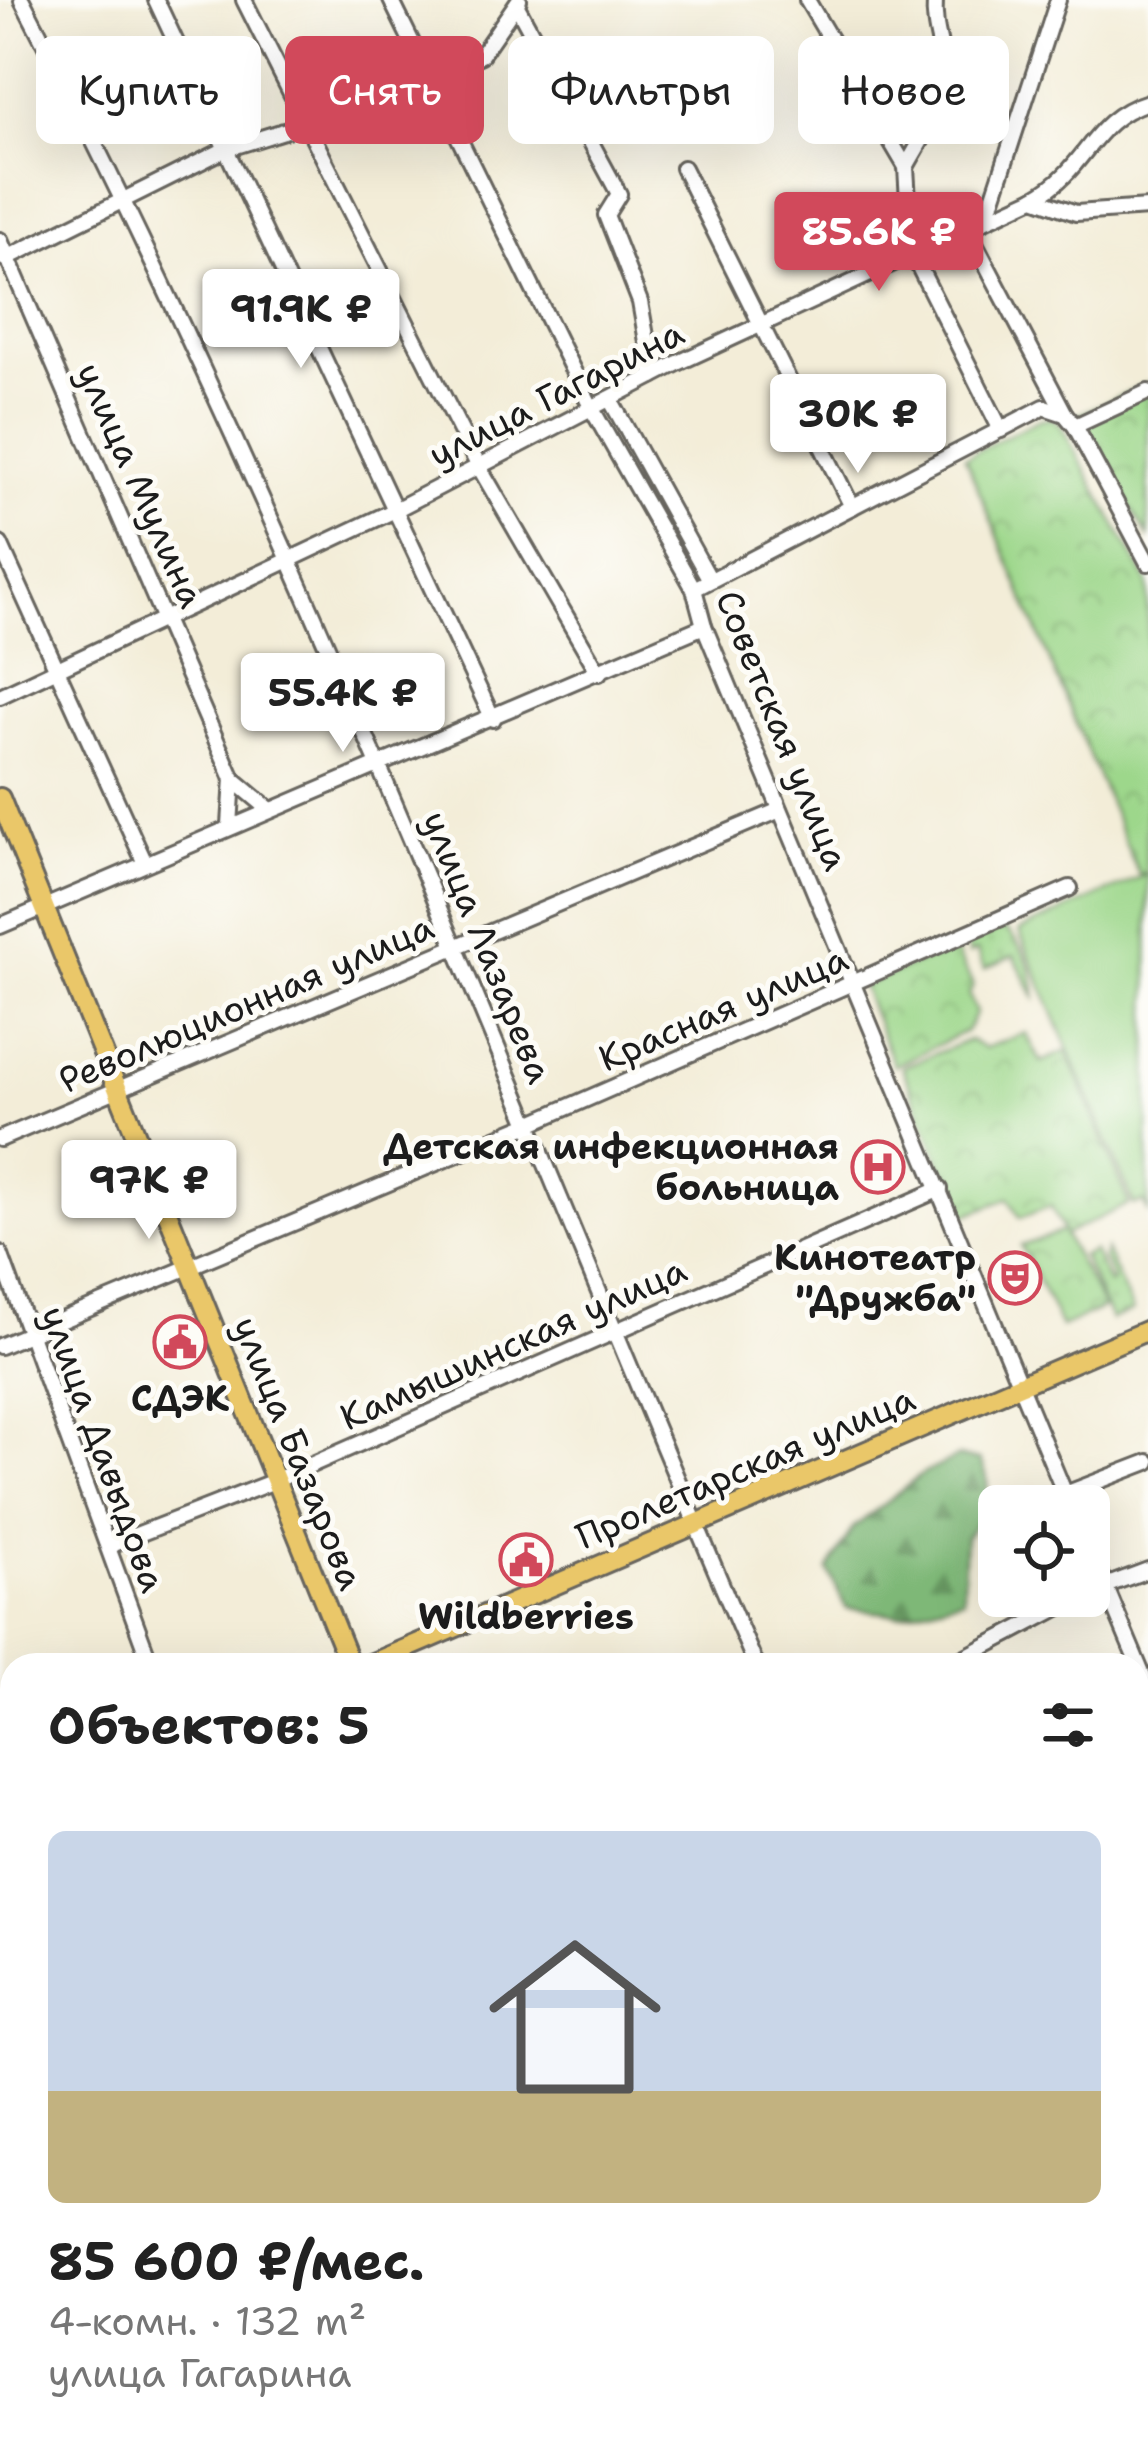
<!DOCTYPE html>
<html lang="ru">
<head>
<meta charset="utf-8">
<style>
	:root { --surface:#fff; --page:#f6f6f6; --text:#222; --muted:#767676; --accent:#d1495b }
	body { margin:0; font-family:"Shantell Sans",sans-serif; background:var(--page); color:var(--text); height:100vh; display:flex; flex-direction:column; font-size:45px; white-space:nowrap }
	* { box-sizing:border-box; margin:0 }
	p { font-size:39px; color:var(--muted) }
	.icon { flex:none; width:66px; height:66px; fill:none; stroke:currentColor; stroke-width:2; stroke-linecap:round; stroke-linejoin:round }
	.map { position:relative; flex:1; overflow:hidden }
	.drawer { position:absolute; left:0px; top:1653px; width:1149px; height:807px; display:flex; flex-direction:column; background:var(--surface); border-radius:36px 36px 0 0; box-shadow:0 12px 48px #0002 }
	.drawer>* { flex:none }
	.guide { position:absolute; left:36px; top:36px; width:1077px; height:108px; display:flex; gap:24px }
	.buttons { position:absolute; left:978px; top:1485px; display:grid; gap:24px }
	.buttons a { display:grid; place-items:center; width:132px; height:132px; border-radius:18px; background:var(--surface); box-shadow:0 12px 48px #0002; font-size:60px }
	.price { position:absolute; translate:-50% -102px; padding:0 27px; border-radius:12px; background:#fff; color:#222; font-size:39px; line-height:78px; filter:drop-shadow(0 3px 6px #0008) }
	.price::after { content:''; position:absolute; left:50%; top:72px; width:36px; height:27px; margin-left:-18px; background:inherit; clip-path:polygon(0 0,100% 0,50% 100%) }
	.price.current { background:var(--accent); color:#fff }
	ul { padding:0; list-style:none }
	li { display:grid; align-content:center; gap:24px; height:636px; padding:0 48px }
	li span { display:grid; place-items:center; height:372px; border-radius:18px; color:#555 }
	li>.icon { margin-inline-start:auto }
	span .icon { width:216px; height:216px; fill:#fffc; stroke-width:1 }
	li b { font-size:51px }
	h2 { display:flex; justify-content:space-between; align-items:center; height:144px; padding:0 48px; font-size:51px }
	.tag { padding:0 42px; border-radius:18px; background:var(--surface); box-shadow:0 12px 48px #0002; font-size:42px; line-height:108px }
	.tag.current { background:var(--accent); color:#fff }
	.map>svg:first-child { display:block }
</style>
</head>
<body>
<div class="map">
<svg width="1148" height="2459" viewBox="0 0 1148 2459">
	<defs>
		<pattern id="grass-dots" width="8" height="8" patternUnits="userSpaceOnUse" patternTransform="scale(3)"><rect width="8" height="8" fill="#9dd78b"/><path d="M2 2h.1M6 6h.1" fill="none" stroke="#87b877" stroke-width="1.8" stroke-linecap="round"/></pattern>
		<pattern id="forest-firs" width="22" height="20" patternUnits="userSpaceOnUse" patternTransform="scale(3)"><rect width="22" height="20" fill="#7eb877"/><path d="M5 1l3.5 6h-7zM16 11l3.5 6h-7z" fill="#669561"/></pattern>
		<pattern id="park-crowns" width="20" height="18" patternUnits="userSpaceOnUse" patternTransform="scale(3)"><rect width="20" height="18" fill="#9dd78b"/><path d="M2 6a3 3 0 1 1 6 0M12 15a3 3 0 1 1 6 0" fill="none" stroke="#87b877"/></pattern>
	</defs>
	<rect width="100%" height="100%" fill="#fdfcf7"/>
	<filter id="ink" filterUnits="userSpaceOnUse"><feTurbulence type="fractalNoise" baseFrequency=".00833" numOctaves="2"/><feDisplacementMap in="SourceGraphic" scale="24" xChannelSelector="R" yChannelSelector="G"/><feConvolveMatrix kernelMatrix="1 2 1 2 8 2 1 2 1" color-interpolation-filters="sRGB"/></filter>
	<filter id="wash" filterUnits="userSpaceOnUse"><feTurbulence type="fractalNoise" baseFrequency=".004" numOctaves="4" result="noise"/><feDisplacementMap in="SourceGraphic" scale="48" xChannelSelector="R" yChannelSelector="G"/><feGaussianBlur stdDeviation="2.7" result="paint"/><feColorMatrix in="noise" values="0 0 0 0 0 0 0 0 0 0 0 0 0 0 0 0 0 1.4 0 .05"/><feComposite in="paint" operator="in"/></filter>
	<g filter="url(#wash)">
		<rect width="100%" height="100%" fill="#f3edd8"/>
		<g fill="url(#grass-dots)" stroke="#5c7a54" stroke-width="3">
			<path d="M1003,928C1022,941 1036,974 1035,997L1014,956L984,969L977,951L969,954L967,944Z"/>
			<path d="M1106,1250L1133,1311L1111,1320L1082,1256L1094,1251L1109,1284L1113,1281L1103,1258Z"/>
		</g>
		<path fill="url(#forest-firs)" stroke="#4d6a4a" stroke-width="3" d="M957,1457L980,1460C996,1486 984,1517 965,1538L963,1598L899,1615L846,1608L828,1570L853,1528L921,1475Z"/>
		<g fill="url(#park-crowns)" stroke="#5c7a54" stroke-width="3">
			<path d="M1148,383V537L1076,416Z"/>
			<path d="M1051,418L1060,424L1148,583L1146,874L1139,875L965,457L1040,419Z"/>
			<path d="M954,948L973,985L969,995L976,1013L966,1031L894,1066L862,986Z"/>
			<path d="M1026,1033L1041,1062L1067,1051L1129,1204L1064,1235L1104,1308L1061,1327L1021,1246L1063,1231L1051,1206L1020,1218L1009,1198L962,1217L902,1067L969,1040L984,1048Z"/>
			<path d="M1148,1808V2078L1137,2084V1812Z"/>
		</g>
		<path fill="#9dd78b" stroke="#5c7a54" stroke-width="3" d="M1148,874V1211L1143,1202L1134,1205L1019,931Z"/>
	</g>
	<g filter="url(#ink)">
		<g fill="none" stroke-linecap="round" stroke-linejoin="round">
			<g stroke="#67655e" stroke-width="20">
				<g id="minor">
					<path d="M22,0C302,539 516,1107 756,1665"/>
					<path d="M156,0L493,719"/>
					<path d="M244,0L478,465L599,673"/>
					<path d="M391,0L592,409L694,589L704,626L1070,1506"/>
					<path d="M807,0L906,167L911,251L1001,430"/>
					<path d="M517,6L619,194L606,215L640,302L653,376"/>
					<path d="M906,167C923,136 947,104 944,67C941,43 933,26 935,0"/>
					<path d="M683,168L852,507"/>
					<path d="M1034,198C1089,168 1089,120 1148,102"/>
					<path d="M987,217L1058,0"/>
					<path d="M966,226L1065,414"/>
					<path d="M0,240L233,779L269,809"/>
					<path d="M5,259L226,149L303,125L421,68H452L481,55L519,0"/>
					<path d="M610,399L710,580"/>
					<path d="M1075,426L1148,392"/>
					<path d="M0,544L144,861"/>
					<path d="M694,589L1044,407L1065,414L1075,426L1148,563"/>
					<path d="M0,696L393,511L678,363L1034,198L1076,213L1148,208"/>
					<path d="M230,825L233,779"/>
					<path d="M0,926L704,626"/>
					<path d="M0,1139L780,810"/>
					<path d="M0,1253L151,1665"/>
					<path d="M0,1346L527,1125L1070,888"/>
					<path d="M1065,1494L1148,1462"/>
					<path d="M108,1546L272,1482L940,1189"/>
					<path d="M1089,1547L1148,1688"/>
					<path d="M1089,1592L1148,1570"/>
					<path d="M950,1665L1081,1596"/>
					<path d="M1137,1804L1148,1800"/>
					<path d="M1137,2182L1148,2176"/>
					<path d="M0,2226L12,2255"/>
					<path d="M1137,2370L1148,2363"/>
					<path d="M0,2435L12,2429"/>
					<path d="M91,2448L95,2459"/>
					<path d="M451,2448L455,2459"/>
					<path d="M306,2459L329,2448"/>
					<path d="M571,2459L594,2448"/>
					<path d="M819,2459L843,2448"/>
					<path d="M1031,2459L1039,2448"/>
				</g>
			</g>
			<g stroke="#67655e" stroke-width="24">
				<g id="major">
					<path d="M0,798L350,1665"/>
					<path d="M368,1665L1148,1330"/>
					<path d="M0,1820L12,1815"/>
				</g>
			</g>
			<use href="#minor" stroke="#fff" stroke-width="14"/>
			<use href="#major" stroke="#eac769" stroke-width="18"/>
		</g>
	</g>
	<defs>
		<g id="hospital-ring" transform="scale(2.7)"><circle r="9.5" fill="#fdfcf7" stroke="#d1495b" stroke-width="1.5"/><path d="M-5-5h3v3.5h4V-5h3V5h-3V1.5h-4V5h-3Z" fill="#d1495b"/></g>
		<g id="theatre-ring" transform="scale(2.7)"><circle r="9.5" fill="#fdfcf7" stroke="#d1495b" stroke-width="1.5"/><path d="M-5-5.5Q0-4 5-5.5V0Q5 5 0 6Q-5 5-5 0ZM-3.3-2.5H-1v1.5H-3.3ZM1-2.5H3.3v1.5H1ZM-2.8 1Q0 5.5 2.8 1Z" fill="#d1495b"/></g>
		<g id="civic-ring" transform="scale(2.7)"><circle r="9.5" fill="#fdfcf7" stroke="#d1495b" stroke-width="1.5"/><path d="M-.6-6.5H3V-4.5H.6V-3L4-1V1h2V6H-6V1h2V-1L-.6-3ZM-1.2 2.5V6h2.4V2.5Z" fill="#d1495b"/></g>
	</defs>
	<g fill-rule="evenodd">
		<use href="#hospital-ring" x="878" y="1167"/>
		<use href="#theatre-ring" x="1015" y="1278"/>
		<use href="#civic-ring" x="180" y="1342"/>
		<use href="#civic-ring" x="526" y="1560"/>
	</g>
	<g text-anchor="middle" stroke-width="10" stroke-linejoin="round" paint-order="stroke">
		<g font-size="36" fill="#1c1c1c" stroke="#fdfcf7">
			<text transform="translate(556 393) rotate(-27)" y="13">улица Гагарина</text>
			<text transform="translate(141 485) rotate(66)" y="13">улица Мулина</text>
			<text transform="translate(783 730) rotate(68)" y="13">Советская улица</text>
			<text transform="translate(488 947) rotate(68)" y="13">улица Лазарева</text>
			<text transform="translate(246 1003) rotate(-23)" y="13">Революционная улица</text>
			<text transform="translate(723 1008) rotate(-23)" y="13">Красная улица</text>
			<text transform="translate(513 1343) rotate(-24)" y="13">Камышинская улица</text>
			<text transform="translate(104 1449) rotate(70)" y="13">улица Давыдова</text>
			<text transform="translate(299 1453) rotate(68)" y="13">улица Базарова</text>
			<text transform="translate(745 1467) rotate(-23)" y="13">Пролетарская улица</text>
		</g>
		<g font-size="36" font-weight="bold" fill="#1c1c1c" stroke="#fdfcf7" text-anchor="end">
			<text x="839" y="1159">Детская инфекционная<tspan x="839" dy="41">больница</tspan></text>
			<text x="976" y="1270">Кинотеатр<tspan x="976" dy="41">"Дружба"</tspan></text>
			<text x="180" y="1411" text-anchor="middle">СДЭК</text>
			<text x="526" y="1629" text-anchor="middle">Wildberries</text>
		</g>
	</g>
</svg>
<div class="buttons">
<a><svg class="icon" aria-label="locate" viewBox="0 0 24 24"><circle cx="12" cy="12" r="6"/><path d="M12 2v4M12 18v4M2 12h4M18 12h4"/></svg></a>
</div>
<b class="price current" style="left:879px;top:294px">85.6K ₽</b>
<b class="price" style="left:301px;top:371px">91.9K ₽</b>
<b class="price" style="left:858px;top:476px">30K ₽</b>
<b class="price" style="left:343px;top:755px">55.4K ₽</b>
<b class="price" style="left:149px;top:1242px">97K ₽</b>
<div class="guide">
<a class="tag">Купить</a>
<a class="tag current">Снять</a>
<a class="tag">Фильтры</a>
<a class="tag">Новое</a>
</div>
<section class="drawer">
<h2>Объектов: 5<svg class="icon" aria-label="filters" viewBox="0 0 24 24"><path d="M4 7h16M4 17h16"/><circle cx="9" cy="7" r="2"/><circle cx="15" cy="17" r="2"/></svg></h2>
<ul>
<li><span style="background:linear-gradient(#c9d6e8 70%,#c2b280 0)"><svg class="icon" aria-label="home" viewBox="0 0 24 24"><path d="M3 11l9-7 9 7M6 9v11h12V9"/></svg></span><div><b>85 600 ₽/мес.</b><p>4-комн. · 132 m²</p><p>улица Гагарина</p></div></li>
</ul>
</section>
</div>
</body>
</html>
